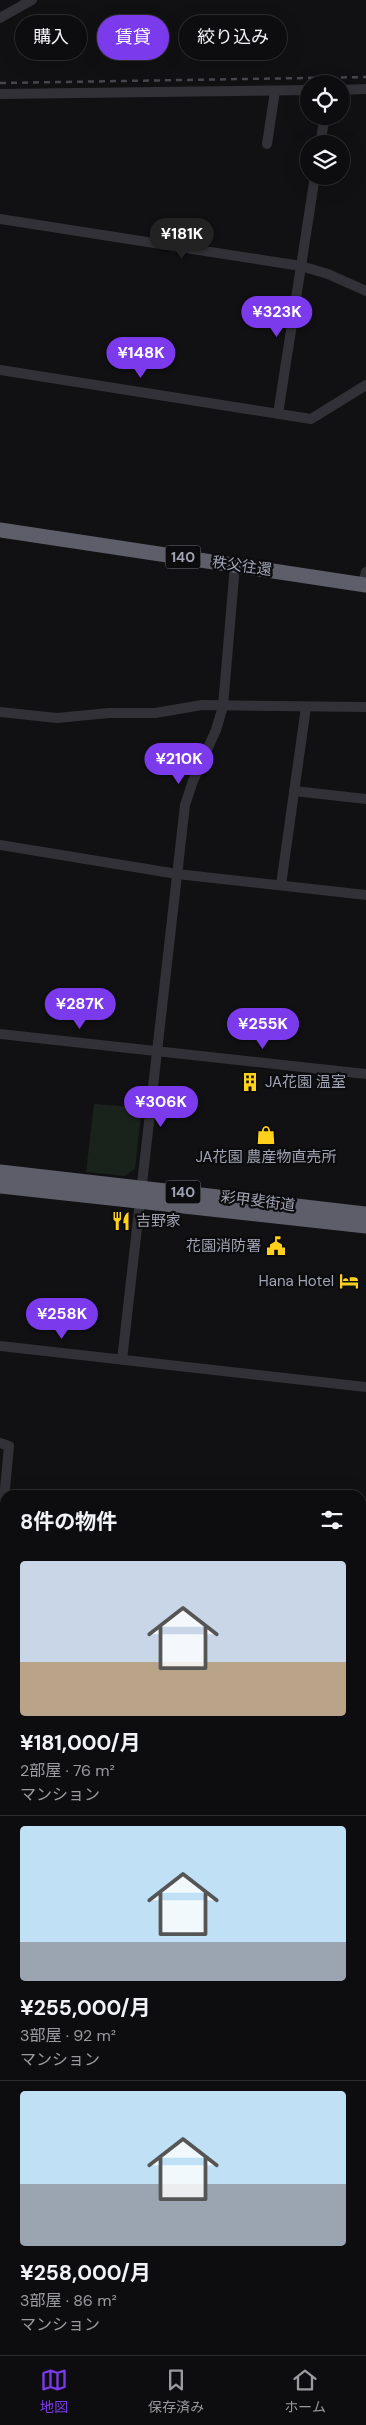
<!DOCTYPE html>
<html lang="ja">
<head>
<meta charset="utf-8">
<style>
	:root { --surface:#0d0c0e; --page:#161517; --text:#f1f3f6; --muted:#9a9b9e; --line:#2d2c2e; --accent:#7c3aed }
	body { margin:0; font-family:"DM Sans","Noto Sans JP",sans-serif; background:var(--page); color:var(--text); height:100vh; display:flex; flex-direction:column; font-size:19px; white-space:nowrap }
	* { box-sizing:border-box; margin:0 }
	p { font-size:16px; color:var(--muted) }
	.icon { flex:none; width:28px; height:28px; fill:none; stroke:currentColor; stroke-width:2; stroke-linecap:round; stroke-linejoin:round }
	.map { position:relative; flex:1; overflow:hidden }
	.panel { position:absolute; left:0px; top:1490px; width:366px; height:865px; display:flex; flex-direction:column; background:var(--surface); border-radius:15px 15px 0 0; box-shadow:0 5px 20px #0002,0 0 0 1px var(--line) }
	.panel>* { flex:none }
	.banner { position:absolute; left:15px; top:15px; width:336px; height:45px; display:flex; gap:10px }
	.buttons { position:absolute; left:300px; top:75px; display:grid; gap:10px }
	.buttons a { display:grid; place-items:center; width:50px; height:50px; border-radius:50%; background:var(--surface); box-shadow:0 5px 20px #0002,0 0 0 1px var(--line); font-size:25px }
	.price { position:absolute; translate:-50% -42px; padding:0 11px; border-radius:18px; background:var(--accent); color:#fff; font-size:16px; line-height:32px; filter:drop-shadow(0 1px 2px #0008) }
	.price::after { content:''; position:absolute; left:50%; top:30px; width:15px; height:11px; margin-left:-8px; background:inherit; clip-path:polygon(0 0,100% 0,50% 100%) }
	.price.selected { background:#222; color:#fff }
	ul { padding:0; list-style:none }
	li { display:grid; align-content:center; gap:10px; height:265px; padding:0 20px }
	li+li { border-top:1px solid var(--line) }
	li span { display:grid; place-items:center; height:155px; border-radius:5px; color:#555 }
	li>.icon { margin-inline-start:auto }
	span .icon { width:90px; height:90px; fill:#fffc; stroke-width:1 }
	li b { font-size:21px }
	h2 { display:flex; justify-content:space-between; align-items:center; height:60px; padding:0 20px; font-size:21px }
	.pill { padding:0 18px; border-radius:22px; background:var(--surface); box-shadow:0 5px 20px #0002,0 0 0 1px var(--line); font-size:18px; line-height:45px }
	.pill.selected { background:var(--accent); color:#fff }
	.dock { display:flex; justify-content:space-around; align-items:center; height:70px; border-top:1px solid var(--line); background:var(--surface); font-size:14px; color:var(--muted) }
	.dock a { display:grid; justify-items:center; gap:2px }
	.dock .selected { color:var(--accent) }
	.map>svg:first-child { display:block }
</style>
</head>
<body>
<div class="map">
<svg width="366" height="2355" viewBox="0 0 366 2355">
	<rect width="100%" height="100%" fill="#111012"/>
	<g fill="#1a221c">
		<path d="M94,1104L134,1107L141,1116L135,1169L125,1176L86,1172Z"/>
		<path d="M366,1696V1784H361V1697Z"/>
		<path d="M366,1814V1849L361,1850V1818Z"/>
		<path d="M5,1837V1932L0,1939V1840Z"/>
		<path d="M361,2245H366V2355H311L314,2350H361Z"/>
		<path d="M5,2334V2350H135L126,2355H0V2335Z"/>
	</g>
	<g fill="#262d36">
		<path d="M366,1513V1689L361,1691V1515Z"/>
		<path d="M0,1699H5V1758L0,1755Z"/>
		<path d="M5,1787V1830L0,1832V1794Z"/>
	</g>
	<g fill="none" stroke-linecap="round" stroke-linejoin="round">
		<g stroke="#313137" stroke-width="10">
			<path d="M0,18L32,0"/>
			<path d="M341,90L366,89"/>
			<path d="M0,94L309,90"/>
			<path d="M267,144L275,91"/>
			<path d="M320,144L325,116"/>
			<path d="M0,219L301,266L328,274L366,291"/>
			<path d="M0,370L311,419L366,385"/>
			<path d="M278,414L315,176"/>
			<path d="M363,584L366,572"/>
			<path d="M0,712L57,718L109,713H155L202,705L366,707"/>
			<path d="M294,791L366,799"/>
			<path d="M0,845L177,874L366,895"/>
			<path d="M281,885L306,707"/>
			<path d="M0,1034L366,1074"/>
			<path d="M0,1346L366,1387"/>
			<path d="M122,1360L185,805L193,781L216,730L223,706L235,565"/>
			<path d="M0,1443L9,1446L0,1543"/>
			<path d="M361,1875L366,1874"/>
			<path d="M361,1987H366"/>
			<path d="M361,2037L366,2036"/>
			<path d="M0,2082L5,2083"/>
			<path d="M0,2199H5"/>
			<path d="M361,2241L366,2240"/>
		</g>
		<g stroke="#5d5e69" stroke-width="15">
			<path d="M0,530L366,585"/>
			<path d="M0,1172L366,1214"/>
			<path d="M0,1186L366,1226"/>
		</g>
		<g stroke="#46474e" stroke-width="2.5" stroke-dasharray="6 5" stroke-linecap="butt">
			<path d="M0,83L366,77"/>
			<path d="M0,2322H5"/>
			<path d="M361,2333L366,2335"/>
		</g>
	</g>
	<defs>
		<g id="building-bare" transform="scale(1.5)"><path d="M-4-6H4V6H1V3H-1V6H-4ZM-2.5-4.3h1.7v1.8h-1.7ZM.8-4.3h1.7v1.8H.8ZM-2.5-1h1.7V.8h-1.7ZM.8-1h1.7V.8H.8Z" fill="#ffd11b" stroke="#0c0b0d" stroke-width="2.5" paint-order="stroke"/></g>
		<g id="shop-bare" transform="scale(1.5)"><path d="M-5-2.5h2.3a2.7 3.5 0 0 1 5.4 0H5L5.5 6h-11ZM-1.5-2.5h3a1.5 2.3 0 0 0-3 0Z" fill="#ffd11b" stroke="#0c0b0d" stroke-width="2.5" paint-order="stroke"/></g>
		<g id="restaurant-bare" transform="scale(1.5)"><path d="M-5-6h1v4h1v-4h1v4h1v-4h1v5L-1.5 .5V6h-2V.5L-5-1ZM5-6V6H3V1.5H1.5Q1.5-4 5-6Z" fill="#ffd11b" stroke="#0c0b0d" stroke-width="2.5" paint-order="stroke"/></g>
		<g id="civic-bare" transform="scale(1.5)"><path d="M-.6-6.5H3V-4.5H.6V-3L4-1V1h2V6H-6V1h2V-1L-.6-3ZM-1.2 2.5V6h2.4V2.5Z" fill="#ffd11b" stroke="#0c0b0d" stroke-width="2.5" paint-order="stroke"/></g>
		<g id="hotel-bare" transform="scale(1.5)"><path d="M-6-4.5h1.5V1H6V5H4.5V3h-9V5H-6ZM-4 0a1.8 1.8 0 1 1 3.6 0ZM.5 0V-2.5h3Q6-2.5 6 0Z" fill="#ffd11b" stroke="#0c0b0d" stroke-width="2.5" paint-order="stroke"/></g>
	</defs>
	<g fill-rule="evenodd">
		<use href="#building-bare" x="250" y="1082"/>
		<use href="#shop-bare" x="266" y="1135"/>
		<use href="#restaurant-bare" x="121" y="1221"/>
		<use href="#civic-bare" x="276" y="1246"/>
		<use href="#hotel-bare" x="349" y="1281"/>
	</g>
	<g text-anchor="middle" stroke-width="4.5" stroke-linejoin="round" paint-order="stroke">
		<g fill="#0c0b0d" stroke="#747682" stroke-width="1">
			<rect x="165.5" y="545.5" width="35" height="23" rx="4"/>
			<rect x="165.5" y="1180.5" width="35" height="23" rx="4"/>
		</g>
		<g font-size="14" font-weight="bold" fill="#a0a4b4">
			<text x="183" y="562">140</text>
			<text x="183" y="1197">140</text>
		</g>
		<g font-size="15" fill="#a0a4b4" stroke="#0c0b0d">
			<text transform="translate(242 566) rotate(8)" y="5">秩父往還</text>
			<text transform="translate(258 1201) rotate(7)" y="5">彩甲斐街道</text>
		</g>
		<g font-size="15" fill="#a0a4b4" stroke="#0c0b0d" text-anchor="start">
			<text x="265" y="1087">JA花園 温室</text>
			<text x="266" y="1162" text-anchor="middle">JA花園 農産物直売所</text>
			<text x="136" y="1226">吉野家</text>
			<text x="261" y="1251" text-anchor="end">花園消防署</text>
			<text x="334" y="1286" text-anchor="end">Hana Hotel</text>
		</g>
	</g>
</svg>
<div class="buttons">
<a><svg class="icon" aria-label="locate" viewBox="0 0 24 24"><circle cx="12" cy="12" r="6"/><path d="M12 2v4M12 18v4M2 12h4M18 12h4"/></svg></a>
<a><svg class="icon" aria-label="layers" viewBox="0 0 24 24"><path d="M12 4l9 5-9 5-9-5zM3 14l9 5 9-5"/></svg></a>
</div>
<b class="price selected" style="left:182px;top:260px">¥181K</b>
<b class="price" style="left:277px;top:338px">¥323K</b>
<b class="price" style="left:141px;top:379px">¥148K</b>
<b class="price" style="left:179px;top:785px">¥210K</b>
<b class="price" style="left:80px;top:1030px">¥287K</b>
<b class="price" style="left:263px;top:1050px">¥255K</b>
<b class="price" style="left:161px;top:1128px">¥306K</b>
<b class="price" style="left:62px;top:1340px">¥258K</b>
<div class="banner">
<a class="pill">購入</a>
<a class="pill selected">賃貸</a>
<a class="pill">絞り込み</a>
</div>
<section class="panel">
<h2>8件の物件<svg class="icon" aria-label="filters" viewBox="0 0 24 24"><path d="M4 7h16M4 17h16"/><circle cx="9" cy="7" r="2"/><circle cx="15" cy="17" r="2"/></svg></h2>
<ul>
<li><span style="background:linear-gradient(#c9d6e8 65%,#b9a48a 0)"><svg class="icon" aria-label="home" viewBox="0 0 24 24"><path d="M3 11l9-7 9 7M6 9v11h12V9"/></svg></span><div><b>¥181,000/月</b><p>2部屋 · 76 m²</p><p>マンション</p></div></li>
<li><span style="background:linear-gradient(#bfe0f5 75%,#9aa5b1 0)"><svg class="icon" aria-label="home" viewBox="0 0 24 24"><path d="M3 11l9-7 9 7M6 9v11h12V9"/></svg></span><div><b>¥255,000/月</b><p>3部屋 · 92 m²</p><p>マンション</p></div></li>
<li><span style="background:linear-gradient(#bfe0f5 60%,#9aa5b1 0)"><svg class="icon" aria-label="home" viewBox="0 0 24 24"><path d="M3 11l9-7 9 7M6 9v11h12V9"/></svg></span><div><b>¥258,000/月</b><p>3部屋 · 86 m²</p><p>マンション</p></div></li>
</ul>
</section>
</div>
<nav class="dock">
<a class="selected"><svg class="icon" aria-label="map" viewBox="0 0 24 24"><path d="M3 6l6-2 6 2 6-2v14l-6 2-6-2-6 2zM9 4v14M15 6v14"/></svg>地図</a>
<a><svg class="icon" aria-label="saved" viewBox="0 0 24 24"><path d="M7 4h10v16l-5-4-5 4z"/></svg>保存済み</a>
<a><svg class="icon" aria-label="home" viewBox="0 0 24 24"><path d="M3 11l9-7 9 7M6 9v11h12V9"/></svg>ホーム</a>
</nav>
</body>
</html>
